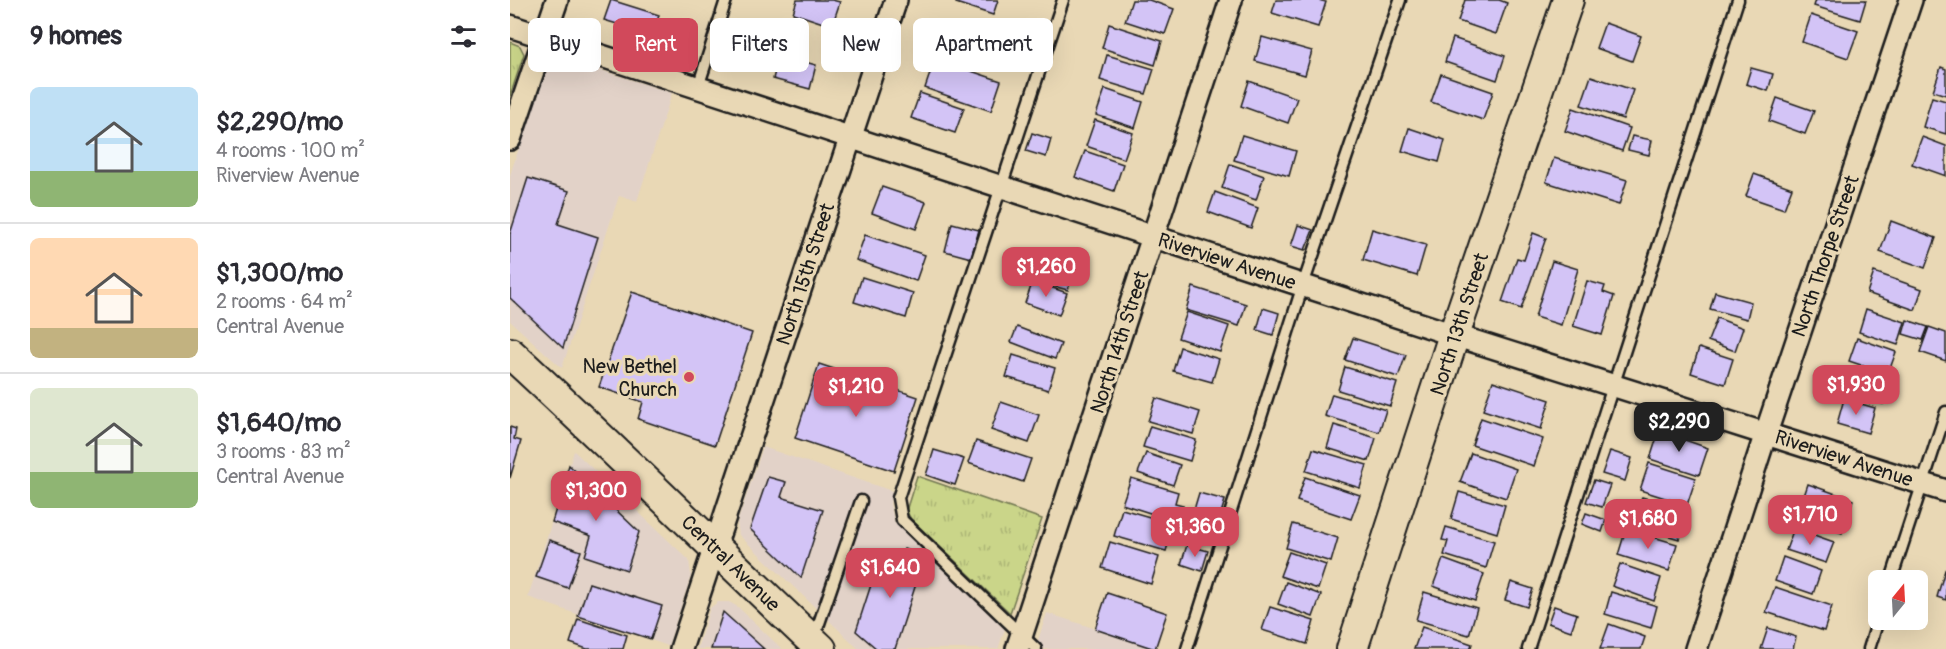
<!DOCTYPE html>
<html lang="en">
<head>
<meta charset="utf-8">
<style>
	:root { --surface:#fff; --page:#f2f2f3; --text:#2b2b33; --muted:#7c7c81; --line:#e1e1e2; --accent:#d1495b }
	body { margin:0; font-family:Pangolin,sans-serif; background:var(--page); color:var(--text); height:100vh; display:flex; flex-direction:column; font-size:22px; white-space:nowrap }
	* { box-sizing:border-box; margin:0 }
	p { font-size:20px; color:var(--muted) }
	.icon { flex:none; width:33px; height:33px; fill:none; stroke:currentColor; stroke-width:2; stroke-linecap:round; stroke-linejoin:round }
	.map { position:relative; flex:1; overflow:hidden }
	.sheet { display:flex; flex-direction:column; background:var(--surface); width:510px }
	.sheet>* { flex:none }
	.hud { position:absolute; left:18px; top:18px; width:570px; height:54px; display:flex; gap:12px }
	.needle { width:39px; rotate:18deg }
	.controls { position:absolute; left:1358px; top:570px; display:grid; gap:12px }
	.controls a { display:grid; place-items:center; width:60px; height:60px; border-radius:9px; background:var(--surface); box-shadow:0 6px 24px #0002; font-size:30px }
	.price { position:absolute; translate:-50% -51px; padding:0 14px; border-radius:12px; background:var(--accent); color:#fff; font-size:20px; line-height:39px; filter:drop-shadow(0 2px 3px #0008) }
	.price::after { content:''; position:absolute; left:50%; top:36px; width:18px; height:14px; margin-left:-9px; background:inherit; clip-path:polygon(0 0,100% 0,50% 100%) }
	.price.on { background:#222; color:#fff }
	ul { padding:0; list-style:none }
	li { display:flex; align-items:center; gap:18px; height:150px; padding:0 30px }
	li+li { border-top:2px solid var(--line) }
	li span { display:grid; place-items:center; flex:none; width:168px; height:120px; border-radius:9px; color:#555 }
	li>.icon { margin-inline-start:auto }
	span .icon { width:72px; height:72px; fill:#fffc; stroke-width:1 }
	li b { font-size:26px }
	h2 { display:flex; justify-content:space-between; align-items:center; height:72px; padding:0 30px; font-size:26px }
	.tag { padding:0 21px; border-radius:9px; background:var(--surface); box-shadow:0 6px 24px #0002; font-size:21px; line-height:54px }
	.tag.on { background:var(--accent); color:#fff }
	main { display:flex; flex:1; min-height:0 }
	.map>svg:first-child { display:block }
</style>
</head>
<body>
<main>
<section class="sheet">
<h2>9 homes<svg class="icon" aria-label="filters" viewBox="0 0 24 24"><path d="M4 7h16M4 17h16"/><circle cx="9" cy="7" r="2"/><circle cx="15" cy="17" r="2"/></svg></h2>
<ul>
<li><span style="background:linear-gradient(#bfe0f5 70%,#8fb573 0)"><svg class="icon" aria-label="home" viewBox="0 0 24 24"><path d="M3 11l9-7 9 7M6 9v11h12V9"/></svg></span><div><b>$2,290/mo</b><p>4 rooms · 100 m²</p><p>Riverview Avenue</p></div></li>
<li><span style="background:linear-gradient(#ffd9b3 75%,#c2b280 0)"><svg class="icon" aria-label="home" viewBox="0 0 24 24"><path d="M3 11l9-7 9 7M6 9v11h12V9"/></svg></span><div><b>$1,300/mo</b><p>2 rooms · 64 m²</p><p>Central Avenue</p></div></li>
<li><span style="background:linear-gradient(#dfe7d0 70%,#8fb573 0)"><svg class="icon" aria-label="home" viewBox="0 0 24 24"><path d="M3 11l9-7 9 7M6 9v11h12V9"/></svg></span><div><b>$1,640/mo</b><p>3 rooms · 83 m²</p><p>Central Avenue</p></div></li>
</ul>
</section>
<div class="map">
<svg width="1436" height="649" viewBox="0 0 1436 649">
	<defs>
		<pattern id="grass-tufts" width="24" height="20" patternUnits="userSpaceOnUse" patternTransform="scale(1.5)"><rect width="24" height="20" fill="#cad589"/><path d="M3 7l-1-3M5 7V3M7 7l1-3M15 17l-1-3M17 17v-4M19 17l1-3" fill="none" stroke="#adb676"/></pattern>
	</defs>
	<rect width="100%" height="100%" fill="#e9d8b5"/>
	<filter id="ink" filterUnits="userSpaceOnUse"><feTurbulence type="fractalNoise" baseFrequency=".0167" numOctaves="2"/><feDisplacementMap in="SourceGraphic" scale="12" xChannelSelector="R" yChannelSelector="G"/><feConvolveMatrix kernelMatrix="1 2 1 2 8 2 1 2 1" color-interpolation-filters="sRGB"/></filter>
	<g filter="url(#ink)">
		<g fill="#e2d2c8">
			<path d="M47,56L162,93L127,201L109,196L52,368L0,321V175L38,61Z"/>
			<path d="M253,447L382,491L380,504L385,523L495,629L488,649H349L229,535L227,523Z"/>
			<path d="M64,451L179,560L181,576L158,646L18,597Z"/>
			<path d="M208,602H219L228,607L272,649H187L200,608Z"/>
			<path d="M537,613L648,649H525Z"/>
		</g>
		<g fill="url(#grass-tufts)" stroke="#737852" stroke-width="1.5">
			<path d="M0,42L10,46L14,54L0,96Z"/>
			<path d="M407,476L532,519L500,613L401,519L396,511Z"/>
		</g>
		<g fill="#d3c4f6" stroke="#1c1c1c" stroke-width="1.5">
			<path d="M101,0L149,15L143,35L94,20Z"/>
			<path d="M287,0H322L330,2L322,26L283,13Z"/>
			<path d="M447,0H488L483,15L446,3Z"/>
			<path d="M622,0H639L664,9L655,34L615,21Z"/>
			<path d="M766,0H808L816,2L808,27L762,13Z"/>
			<path d="M955,0H989L997,3L986,34L948,21Z"/>
			<path d="M1306,0H1356L1350,20L1304,6Z"/>
			<path d="M1301,15L1348,31L1338,58L1292,42Z"/>
			<path d="M437,23L475,35L467,61L429,49Z"/>
			<path d="M1095,23L1131,36L1122,61L1086,48Z"/>
			<path d="M599,24L652,41L645,65L592,48Z"/>
			<path d="M752,37L802,51L795,75L745,61Z"/>
			<path d="M943,38L995,56L987,80L935,62Z"/>
			<path d="M269,55L306,65L300,89L263,79Z"/>
			<path d="M597,55L644,69L636,94L590,80Z"/>
			<path d="M425,59L491,81L481,111L415,88Z"/>
			<path d="M1431,67L1436,69V95L1423,91Z"/>
			<path d="M1241,68L1263,74L1258,91L1236,84Z"/>
			<path d="M931,74L983,92L973,120L921,102Z"/>
			<path d="M1081,76L1123,90L1113,119L1071,105Z"/>
			<path d="M739,81L787,98L778,123L731,106Z"/>
			<path d="M595,89L633,102L625,128L586,115Z"/>
			<path d="M410,93L454,108L445,133L401,118Z"/>
			<path d="M1422,97L1436,101V134L1413,127Z"/>
			<path d="M1267,98L1304,111L1295,134L1259,121Z"/>
			<path d="M1063,108L1120,128L1112,151L1055,131Z"/>
			<path d="M585,120L623,133L614,159L576,146Z"/>
			<path d="M899,128L935,140L929,162L892,151Z"/>
			<path d="M522,133L541,139L536,157L516,151Z"/>
			<path d="M732,135L786,151L779,176L724,160Z"/>
			<path d="M1122,136L1142,140L1139,155L1118,150Z"/>
			<path d="M1412,137L1436,146V176L1402,164Z"/>
			<path d="M575,151L613,164L604,191L565,177Z"/>
			<path d="M1044,158L1117,180L1109,205L1036,182Z"/>
			<path d="M720,164L754,176L746,200L712,188Z"/>
			<path d="M1244,174L1282,188L1274,209L1236,196Z"/>
			<path d="M18,178L59,191L48,224L88,237L53,348L0,298V234Z"/>
			<path d="M372,187L416,202L406,229L362,213Z"/>
			<path d="M705,192L748,208L741,228L698,212Z"/>
			<path d="M1381,221L1426,238L1415,268L1370,252Z"/>
			<path d="M442,223L469,230L461,258L435,251Z"/>
			<path d="M788,225L803,230L795,250L781,246Z"/>
			<path d="M862,229L916,245L907,276L853,260Z"/>
			<path d="M1023,233L1036,238L1011,309L992,302L1007,258L1014,260Z"/>
			<path d="M355,235L415,255L406,281L346,260Z"/>
			<path d="M522,255L564,267L558,290L524,281L527,270L519,267Z"/>
			<path d="M1042,261L1068,269L1051,325L1025,317Z"/>
			<path d="M1364,272L1412,289L1405,310L1357,293Z"/>
			<path d="M352,277L403,293L396,318L344,302Z"/>
			<path d="M523,281L557,293L549,315L515,303Z"/>
			<path d="M1077,281L1095,286L1093,292L1104,296L1092,335L1063,326Z"/>
			<path d="M683,287L736,304L729,326L676,310Z"/>
			<path d="M122,292L242,333L205,445L128,419L133,402L89,387Z"/>
			<path d="M1205,292L1241,302L1237,319L1200,309Z"/>
			<path d="M753,308L769,313L763,335L747,330Z"/>
			<path d="M1356,309L1395,322L1388,345L1349,332Z"/>
			<path d="M677,312L719,326L710,352L668,338Z"/>
			<path d="M1207,318L1233,328L1225,351L1198,341Z"/>
			<path d="M1397,320L1418,327L1413,340L1393,334Z"/>
			<path d="M507,327L551,344L545,359L501,342Z"/>
			<path d="M1419,327L1436,333V361L1410,352Z"/>
			<path d="M843,338L896,355L888,377L835,360Z"/>
			<path d="M1347,338L1386,352L1378,374L1339,361Z"/>
			<path d="M670,347L709,359L702,382L663,371Z"/>
			<path d="M1189,348L1223,359L1215,384L1181,373Z"/>
			<path d="M503,355L545,368L538,390L496,377Z"/>
			<path d="M309,364L408,397L384,471L285,438Z"/>
			<path d="M835,367L887,383L880,406L828,390Z"/>
			<path d="M1341,368L1380,380L1373,404L1334,392Z"/>
			<path d="M983,381L1040,400L1031,429L973,410Z"/>
			<path d="M822,394L876,410L869,432L815,416Z"/>
			<path d="M646,398L690,412L683,434L638,421Z"/>
			<path d="M1334,399L1365,408L1358,433L1327,424Z"/>
			<path d="M491,402L529,415L519,443L481,430Z"/>
			<path d="M971,418L1033,439L1024,466L962,445Z"/>
			<path d="M824,425L866,438L859,461L817,448Z"/>
			<path d="M640,426L686,440L680,461L633,447Z"/>
			<path d="M0,427L6,429L4,439L11,441L0,478Z"/>
			<path d="M1149,431L1198,448L1189,475L1140,459Z"/>
			<path d="M466,441L521,459L513,482L458,463Z"/>
			<path d="M803,449L857,465L850,488L796,471Z"/>
			<path d="M424,450L454,459L445,485L416,475Z"/>
			<path d="M1100,451L1122,458L1115,481L1092,474Z"/>
			<path d="M636,453L670,465L663,485L628,473Z"/>
			<path d="M961,453L1006,469L996,498L950,482Z"/>
			<path d="M1139,463L1186,478L1177,505L1130,490Z"/>
			<path d="M59,465L129,532L117,570L75,556L81,536L42,522Z"/>
			<path d="M258,477L276,482L271,497L313,510L291,578L240,529Z"/>
			<path d="M795,477L850,495L841,519L787,501Z"/>
			<path d="M621,478L668,492L665,503L673,505L668,522L612,504Z"/>
			<path d="M1084,480L1100,485L1092,507L1076,502Z"/>
			<path d="M1298,484L1343,500L1332,533L1287,517Z"/>
			<path d="M949,492L995,505L987,533L941,519Z"/>
			<path d="M689,493L715,500L709,520L683,513Z"/>
			<path d="M1132,497L1177,511L1169,539L1124,525Z"/>
			<path d="M612,509L664,524L656,551L604,536Z"/>
			<path d="M1076,513L1096,520L1092,532L1072,524Z"/>
			<path d="M783,524L828,538L821,562L776,548Z"/>
			<path d="M936,527L984,541L976,568L934,555L938,541L932,540Z"/>
			<path d="M1284,528L1324,542L1316,563L1276,550Z"/>
			<path d="M1116,529L1167,544L1159,571L1108,555Z"/>
			<path d="M39,540L71,551L58,588L26,577Z"/>
			<path d="M600,542L649,557L641,584L592,568Z"/>
			<path d="M677,545L698,551L692,571L671,564Z"/>
			<path d="M394,549L415,556L385,649H367L346,631L371,554L390,560Z"/>
			<path d="M779,552L816,565L808,589L770,576Z"/>
			<path d="M1273,557L1311,571L1303,594L1265,581Z"/>
			<path d="M933,559L974,574L965,601L923,586Z"/>
			<path d="M1110,564L1151,578L1144,601L1102,586Z"/>
			<path d="M1435,570L1436,571V600L1427,597Z"/>
			<path d="M776,582L811,595L803,617L768,604Z"/>
			<path d="M1001,582L1023,589L1017,607L995,600Z"/>
			<path d="M79,583L152,606L141,639L68,616Z"/>
			<path d="M1265,587L1322,606L1314,631L1256,612Z"/>
			<path d="M914,592L967,608L959,635L906,620Z"/>
			<path d="M1101,592L1147,606L1141,628L1095,614Z"/>
			<path d="M597,593L657,613L645,649L585,629Z"/>
			<path d="M1044,606L1067,614L1061,631L1038,623Z"/>
			<path d="M760,607L804,621L797,644L752,630Z"/>
			<path d="M213,612L254,649H201Z"/>
			<path d="M68,619L117,635L113,649H77L60,643Z"/>
			<path d="M1099,624L1135,637L1131,649H1090Z"/>
			<path d="M912,627L962,644L960,649H904Z"/>
			<path d="M1258,628L1286,637L1283,649H1251Z"/>
		</g>
		<g fill="none" stroke-linecap="round" stroke-linejoin="round">
			<g stroke="#1c1c1c" stroke-width="15">
				<g id="lane">
					<path d="M188,87L216,0"/>
					<path d="M1381,580L1436,412"/>
					<path d="M304,638L351,501"/>
					<path d="M526,649L392,520L388,498L553,0"/>
					<path d="M677,649L793,285L890,0"/>
					<path d="M1018,649L1228,0"/>
					<path d="M1359,649L1368,620"/>
				</g>
			</g>
			<g stroke="#1c1c1c" stroke-width="26">
				<g id="street">
					<path d="M0,26L944,335L1436,491"/>
					<path d="M0,139L47,0"/>
					<path d="M171,649L386,0"/>
					<path d="M507,649L721,0"/>
					<path d="M1186,649L1256,433L1401,0"/>
				</g>
			</g>
			<g stroke="#1c1c1c" stroke-width="34">
				<g id="secondary">
					<path d="M0,353C106,450 207,551 311,649"/>
					<path d="M842,649L944,335L1058,0"/>
				</g>
			</g>
			<use href="#lane" stroke="#e9d8b5" stroke-width="10"/>
			<use href="#street" stroke="#e9d8b5" stroke-width="21"/>
			<use href="#secondary" stroke="#e9d8b5" stroke-width="30"/>
		</g>
	</g>
	<circle fill="#d1495b" stroke="#e9d8b5" stroke-width="2" cx="179" cy="377" r="6"/>
	<g text-anchor="middle" stroke-width="6" stroke-linejoin="round" paint-order="stroke">
		<g font-size="20" fill="#1c1c1c" stroke="#e9d8b5">
			<text transform="translate(1315 256) rotate(-71)" y="7">North Thorpe Street</text>
			<text transform="translate(717 261) rotate(18)" y="7">Riverview Avenue</text>
			<text transform="translate(295 274) rotate(-72)" y="7">North 15th Street</text>
			<text transform="translate(949 324) rotate(-72)" y="7">North 13th Street</text>
			<text transform="translate(609 342) rotate(-72)" y="7">North 14th Street</text>
			<text transform="translate(1334 458) rotate(18)" y="7">Riverview Avenue</text>
			<text transform="translate(221 563) rotate(44)" y="7">Central Avenue</text>
		</g>
		<g font-size="20" fill="#1c1c1c" stroke="#e9d8b5" text-anchor="end">
			<text x="167" y="373">New Bethel<tspan x="167" dy="23">Church</tspan></text>
		</g>
	</g>
</svg>
<div class="controls">
<a><svg class="needle" viewBox="-14 -14 28 28"><path d="M0-13l5 13h-10z" fill="#e53935"/><path d="M0 13l5-13h-10z" fill="#7c7c81"/></svg></a>
</div>
<b class="price" style="left:536px;top:298px">$1,260</b>
<b class="price" style="left:1346px;top:416px">$1,930</b>
<b class="price" style="left:346px;top:418px">$1,210</b>
<b class="price on" style="left:1169px;top:453px">$2,290</b>
<b class="price" style="left:86px;top:522px">$1,300</b>
<b class="price" style="left:1300px;top:546px">$1,710</b>
<b class="price" style="left:1138px;top:550px">$1,680</b>
<b class="price" style="left:685px;top:558px">$1,360</b>
<b class="price" style="left:380px;top:599px">$1,640</b>
<div class="hud">
<a class="tag">Buy</a>
<a class="tag on">Rent</a>
<a class="tag">Filters</a>
<a class="tag">New</a>
<a class="tag">Apartment</a>
</div>
</div>
</main>
</body>
</html>
